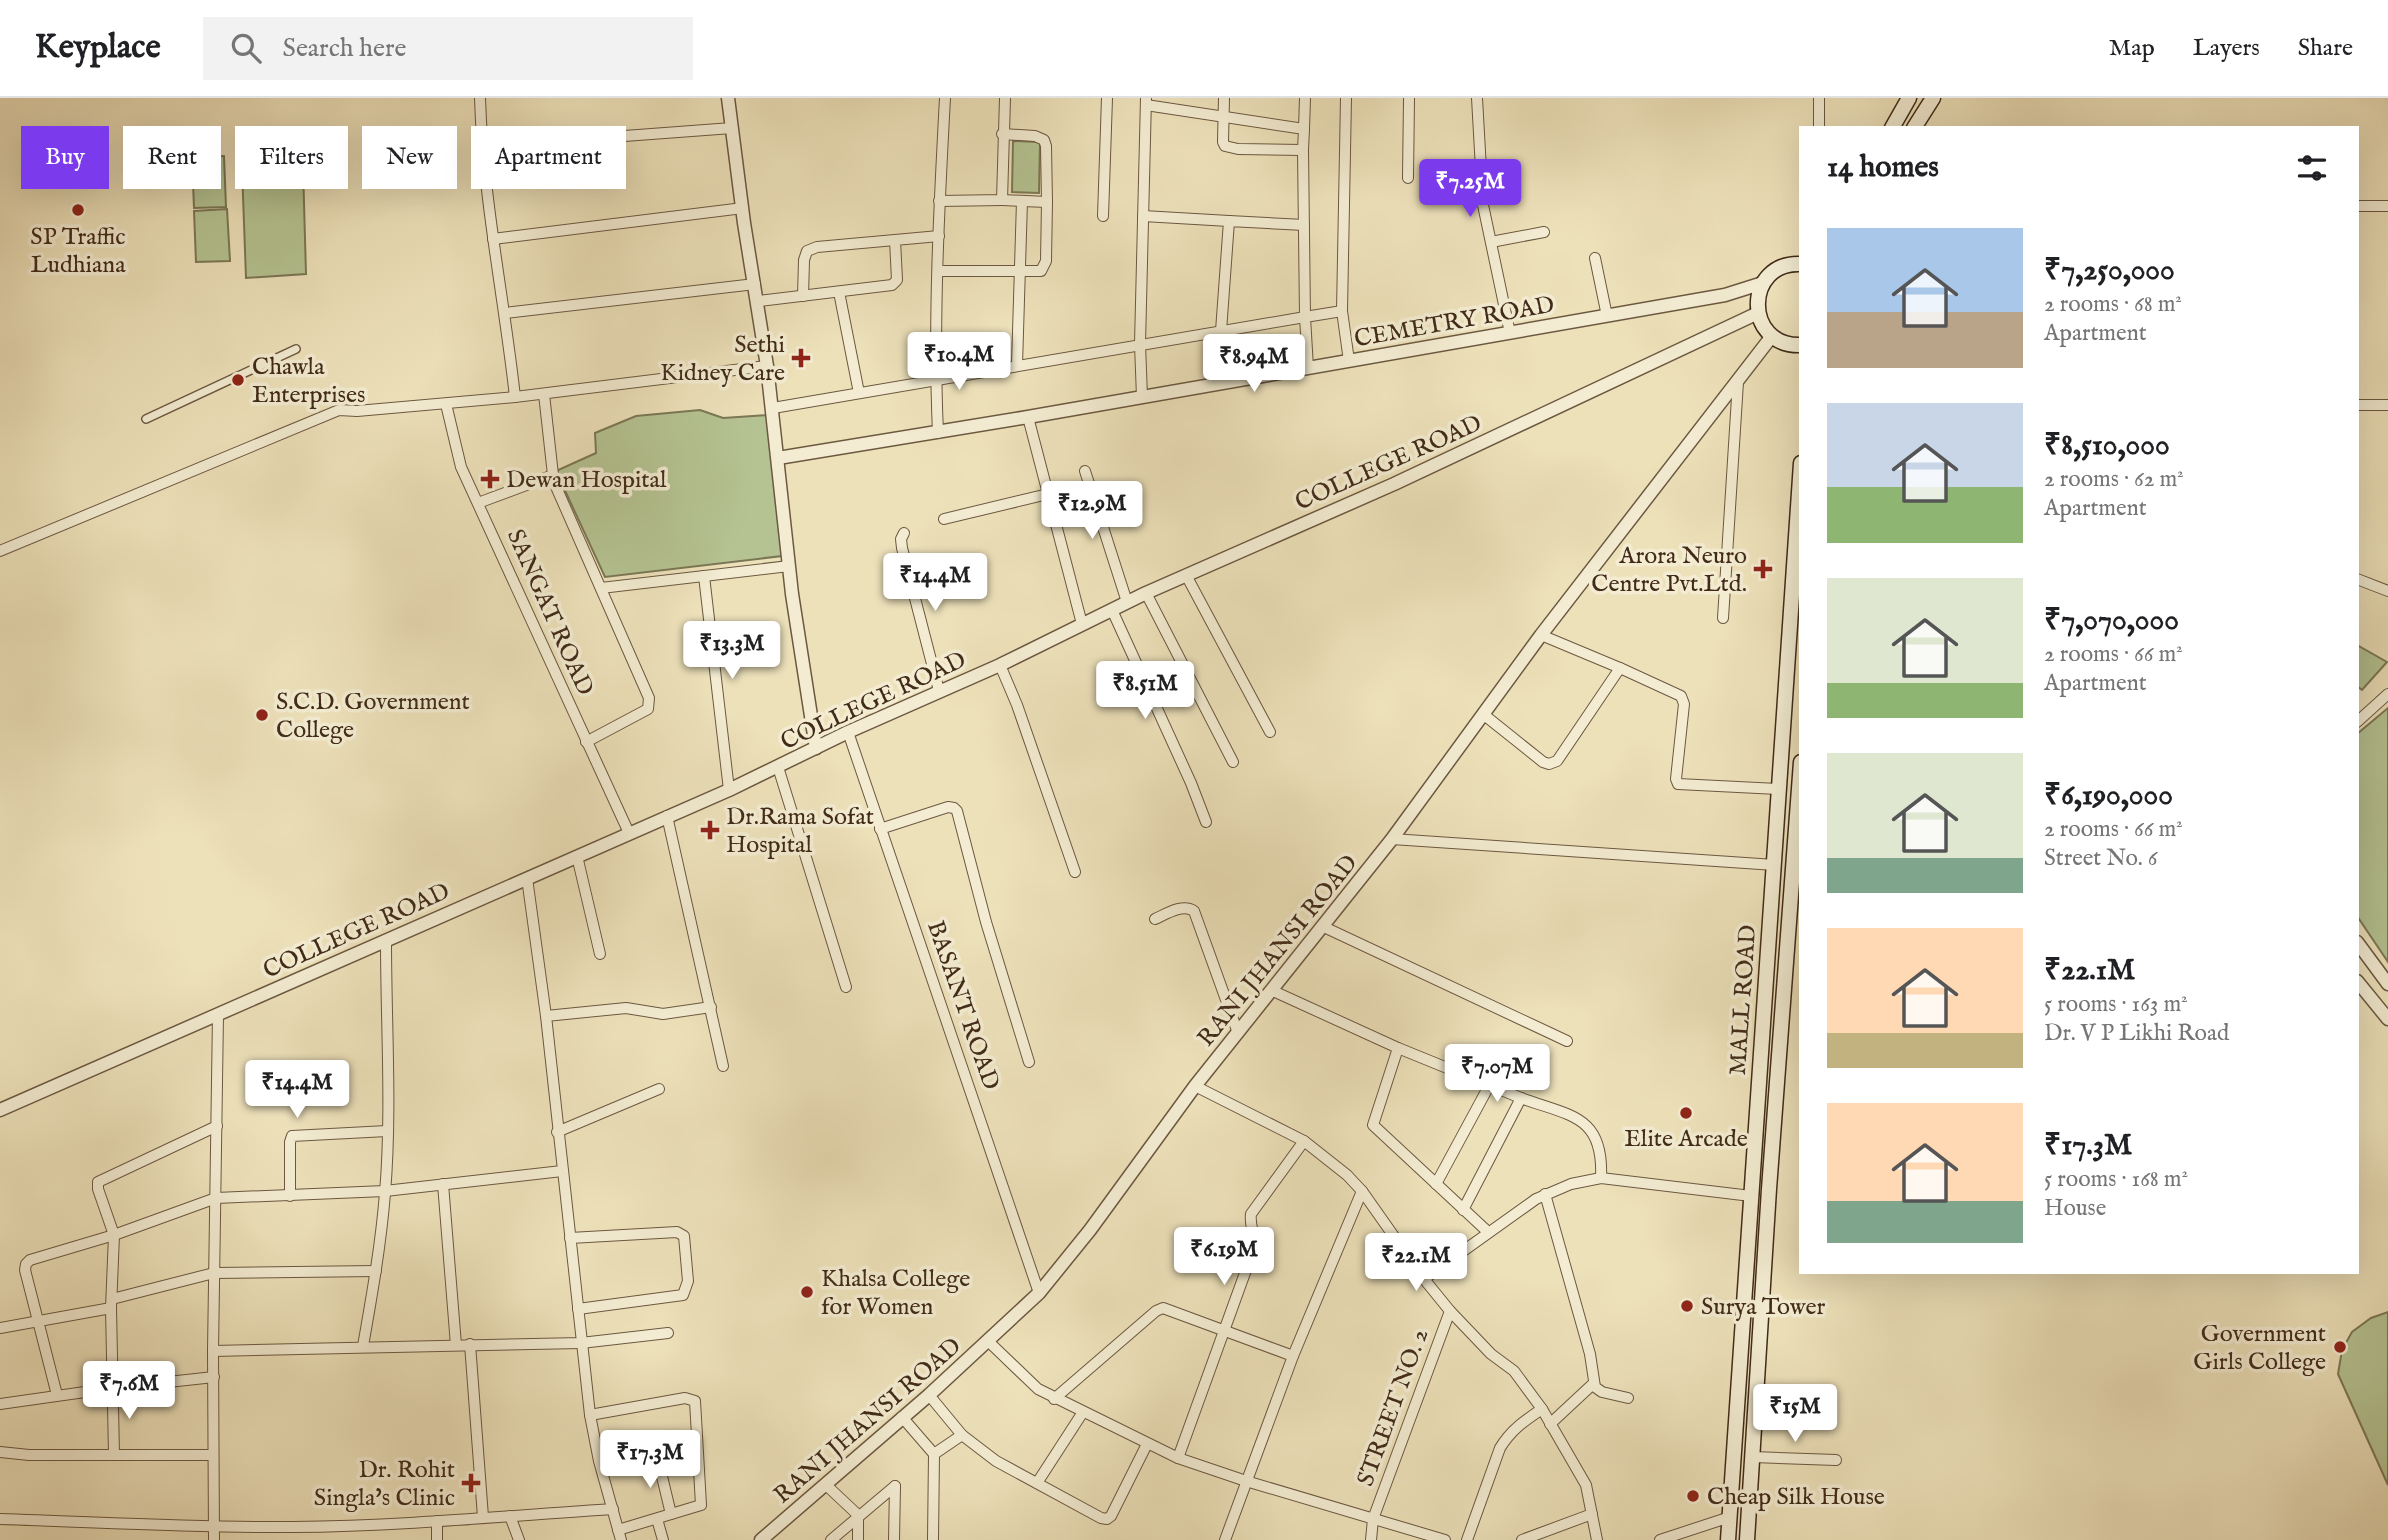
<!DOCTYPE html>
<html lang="en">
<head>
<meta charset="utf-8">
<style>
	:root { --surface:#fff; --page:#f2f2f2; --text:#202124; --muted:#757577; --line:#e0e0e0; --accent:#7c3aed }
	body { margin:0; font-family:"IM FELL English",serif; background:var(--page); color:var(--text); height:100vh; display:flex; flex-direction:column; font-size:26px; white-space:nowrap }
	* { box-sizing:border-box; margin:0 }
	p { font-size:23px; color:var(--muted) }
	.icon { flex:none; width:38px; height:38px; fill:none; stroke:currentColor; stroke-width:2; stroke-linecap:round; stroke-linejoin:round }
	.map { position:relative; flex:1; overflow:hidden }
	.panel { position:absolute; left:1799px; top:28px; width:560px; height:1148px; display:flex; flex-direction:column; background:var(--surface); border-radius:0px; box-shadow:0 7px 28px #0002 }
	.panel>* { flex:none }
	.top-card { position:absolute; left:21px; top:28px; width:665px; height:63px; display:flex; gap:14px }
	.price { position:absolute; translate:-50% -60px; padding:0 16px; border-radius:7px; background:#fff; color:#222; font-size:23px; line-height:46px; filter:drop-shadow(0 2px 4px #0008) }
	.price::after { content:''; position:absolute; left:50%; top:42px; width:21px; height:16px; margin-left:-10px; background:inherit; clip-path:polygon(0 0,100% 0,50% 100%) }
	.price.on { background:var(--accent); color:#fff }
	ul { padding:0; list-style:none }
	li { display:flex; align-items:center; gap:21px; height:175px; padding:0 28px }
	li span { display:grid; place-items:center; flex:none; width:196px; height:140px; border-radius:0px; color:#555 }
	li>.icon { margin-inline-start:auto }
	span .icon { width:84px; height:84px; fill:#fffc; stroke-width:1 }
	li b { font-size:30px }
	h2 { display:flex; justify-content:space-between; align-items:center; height:84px; padding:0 28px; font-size:30px }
	.pill { padding:0 24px; border-radius:0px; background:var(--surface); box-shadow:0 7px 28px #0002; font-size:24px; line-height:63px }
	.pill.on { background:var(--accent); color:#fff }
	header { display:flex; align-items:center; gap:42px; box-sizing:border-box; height:98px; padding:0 35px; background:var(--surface); border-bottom:2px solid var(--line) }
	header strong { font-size:33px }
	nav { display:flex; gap:38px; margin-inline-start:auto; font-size:24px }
	.search { width:490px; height:63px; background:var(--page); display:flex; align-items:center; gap:18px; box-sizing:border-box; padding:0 24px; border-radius:0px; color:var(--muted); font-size:26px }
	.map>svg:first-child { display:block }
</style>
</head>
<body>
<header>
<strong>Keyplace</strong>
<div class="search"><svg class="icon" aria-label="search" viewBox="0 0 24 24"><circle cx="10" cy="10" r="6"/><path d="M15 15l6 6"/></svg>Search here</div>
<nav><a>Map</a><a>Layers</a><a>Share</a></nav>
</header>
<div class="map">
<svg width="2388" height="1442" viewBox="0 0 2388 1442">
	<rect width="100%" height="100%" fill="#ede1ba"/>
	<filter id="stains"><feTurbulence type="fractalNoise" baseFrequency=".00286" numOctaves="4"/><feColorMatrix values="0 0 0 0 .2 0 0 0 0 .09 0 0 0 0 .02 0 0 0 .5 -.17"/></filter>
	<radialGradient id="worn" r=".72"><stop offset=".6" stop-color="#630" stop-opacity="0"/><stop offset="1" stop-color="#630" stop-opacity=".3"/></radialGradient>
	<g fill="#b5c392" stroke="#7b7755" stroke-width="2">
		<path d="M1013,43L1040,44L1039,95L1012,94Z"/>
		<path d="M224,58L226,109L194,110L192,59Z"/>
		<path d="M303,69L306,176L246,180L242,70Z"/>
		<path d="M227,111L230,163L196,164L194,113Z"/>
		<path d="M700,312L723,320L769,317L782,458L605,479L556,373L596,355L595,335L636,318Z"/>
		<path d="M2357,547L2387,564L2362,592L2357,588Z"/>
		<path d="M2388,610V864L2357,818V636Z"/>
		<path d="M2388,1214V1387L2338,1276L2342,1252L2352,1234L2371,1220Z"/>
	</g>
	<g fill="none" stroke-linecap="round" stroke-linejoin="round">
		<g stroke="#6c5840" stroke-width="10">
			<path id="pedestrian" d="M146,321L296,251"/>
		</g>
		<g stroke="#6c5840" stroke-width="12">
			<g id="minor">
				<path d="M480,0C483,101 504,199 515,299"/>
				<path d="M1477,0L1483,107L1510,235"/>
				<path d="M1146,7L1304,31L1303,52"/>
				<path d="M1819,30V0"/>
				<path d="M1304,31L1305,0"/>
				<path d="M481,37L611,39L732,30"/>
				<path d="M1408,80L1409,0"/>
				<path d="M1002,102L1047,104L1046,48L1044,42L1035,38L1002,36"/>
				<path d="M939,103L1002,102L1005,0"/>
				<path d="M2357,108H2388"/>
				<path d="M1103,118L1107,0"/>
				<path d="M1143,118L1229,123"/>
				<path d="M493,141L743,110"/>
				<path d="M1491,144L1544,134"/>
				<path d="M1595,160L1607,218"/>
				<path d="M939,173H1041L1046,163L1047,104"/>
				<path d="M839,194L859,295"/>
				<path d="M803,198L804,162L807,153L817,149L895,142"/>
				<path d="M759,203L892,187L897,182L895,142L939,138"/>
				<path d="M1342,213L1349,263"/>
				<path d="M505,215L755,186"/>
				<path d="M1221,233L1229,123L1304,127"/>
				<path d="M1017,267L1022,103"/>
				<path d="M1308,270L1305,219L1342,213L1346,0"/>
				<path d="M544,296L553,377L557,391L649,600L648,611L586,644"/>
				<path d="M1142,299L1140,246L1146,0"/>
				<path d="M446,306L461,369L629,735"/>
				<path d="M2357,307H2388"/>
				<path d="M773,310L1305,219L1303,52L1238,51L1225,48L1223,44L1224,0"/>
				<path d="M1028,319L1082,526"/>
				<path d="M938,335C933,224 939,111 945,0"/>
				<path d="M1085,373L1127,504"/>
				<path d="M478,405L553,377"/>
				<path d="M944,421L1048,396"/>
				<path d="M904,435L901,441L902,450L939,593"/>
				<path d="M0,453L339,312L357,313L515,299L767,268"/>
				<path d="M1186,477L1270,634"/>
				<path d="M704,478L729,692"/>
				<path d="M2357,481L2388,493"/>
				<path d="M601,490L789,468"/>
				<path d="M1146,495L1233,664"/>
				<path d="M1112,512L1191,685L1206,724"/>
				<path d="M1723,520L1738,284"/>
				<path d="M1000,567L1017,607L1075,774"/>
				<path d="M1620,570L1681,598L1684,606L1676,681L1678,686L1778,691"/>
				<path d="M1483,616L1543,664L1549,666L1557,663L1620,570L1541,537"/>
				<path d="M2357,624L2388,596"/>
				<path d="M848,634L1039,1195"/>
				<path d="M778,669L846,889"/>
				<path d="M667,718L723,968"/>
				<path d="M880,731L948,709L954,710L957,713L986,824L1029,964"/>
				<path d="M1392,741L1775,767"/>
				<path d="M577,758L600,856"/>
				<path d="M527,780L546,918L590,1317L599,1363L621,1442"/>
				<path d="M1155,821C1166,816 1183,805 1194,813L1238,935"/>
				<path d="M1324,829L1567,943"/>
				<path d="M1271,892L1398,950L1373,1027L1488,1134"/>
				<path d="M546,918L626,910L663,916L711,909"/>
				<path d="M1398,950L1521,1000L1463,1112"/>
				<path d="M1195,988L1304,1043L1347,1077L1362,1093L1424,1181L1450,1213L1491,1256L1514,1273L1542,1311L1586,1387L1597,1442"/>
				<path d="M1521,1000C1570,1018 1604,1017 1601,1080"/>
				<path d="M557,1034L659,991"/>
				<path d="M443,1086L456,1247"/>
				<path d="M1436,1086L1490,986"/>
				<path d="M1545,1096L1590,1256L1595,1289L1602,1294L1628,1300"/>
				<path d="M290,1098V1044L292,1038L387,1033"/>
				<path d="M570,1140L677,1134L684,1138L688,1183L683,1197L578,1211"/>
				<path d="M1424,1181L1536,1101L1571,1086L1601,1080L1751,1098"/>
				<path d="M112,1201L214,1175L376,1173"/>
				<path d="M111,1210L114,1137L98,1091V1084L217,1028"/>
				<path d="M0,1230L111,1210L114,1357"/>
				<path d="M989,1244L1038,1291L1178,1360L1246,1383L1445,1442"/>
				<path d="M470,1246L483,1419"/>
				<path d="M363,1248C372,1197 381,1146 385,1095C392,1012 386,927 386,843"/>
				<path d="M213,1253L581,1245L668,1235"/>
				<path d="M57,1297L25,1172L26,1166L30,1162L114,1137L216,1100L385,1093L562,1073"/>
				<path d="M929,1297L962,1337L934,1356"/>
				<path d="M1054,1301L1156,1213L1163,1210L1293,1258"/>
				<path d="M0,1306L113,1290L214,1279"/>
				<path d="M590,1317L685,1300L695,1303L701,1407L618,1432"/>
				<path d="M902,1319L934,1356L933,1442"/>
				<path d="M1550,1326L1594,1285"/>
				<path d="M962,1337L996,1363L1101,1420L1107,1421L1111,1418L1147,1346"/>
				<path d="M0,1354L29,1357H213"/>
				<path d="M1753,1359L1836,1362"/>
				<path d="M1178,1360L1254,1150C1256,1138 1249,1128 1251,1116L1304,1043"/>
				<path d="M658,1362L671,1416"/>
				<path d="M1037,1385L1083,1314"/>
				<path d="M825,1386L858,1417V1442"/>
				<path d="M510,1418L519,1442"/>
				<path d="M0,1421C98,1424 196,1430 293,1429C400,1428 507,1418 613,1411"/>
				<path d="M657,1421L663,1442"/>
				<path d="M437,1423V1442"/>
				<path d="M214,1442L213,1253L218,916"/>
				<path d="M831,1442L895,1388"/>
				<path d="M894,1442L895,1388"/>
				<path d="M1225,1442L1293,1258L1362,1093"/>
				<path d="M1371,1442L1373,1421L1450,1213"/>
				<path d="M1467,1442L1500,1350C1511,1332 1524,1323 1542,1311"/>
				<path d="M1522,1442L1592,1416"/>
				<path d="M1660,1442L1730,1419"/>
			</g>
		</g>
		<g stroke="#6c5840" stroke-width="15">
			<g id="tertiary">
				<path d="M728,0L744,125L767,268L792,496L816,650"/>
				<path d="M778,360L1028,319L1725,197L1763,185"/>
				<path d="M2357,844L2388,886"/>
				<path d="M2357,883L2388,921"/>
				<path d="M0,1012L729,692L848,634L1000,567L1146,495L1394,386L1758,215"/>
				<path d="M761,1442L929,1297L1039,1195L1090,1132L1195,988L1392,741L1541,537L1772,238"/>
			</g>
		</g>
		<g stroke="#412b18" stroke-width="17">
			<g id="secondary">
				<path d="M1892,30L1909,0"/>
				<path d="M1914,30L1933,0"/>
				<path d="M1801,166C1744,163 1743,249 1801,247"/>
				<path d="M1728,1442L1801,365"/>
				<path d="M1747,1442L1769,1091L1801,664"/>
			</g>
		</g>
		<use href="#pedestrian" stroke="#f3ecd2" stroke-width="7"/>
		<use href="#minor" stroke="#f3ecd2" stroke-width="10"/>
		<use href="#tertiary" stroke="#f3ecd2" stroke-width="12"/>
		<use href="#secondary" stroke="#f3ecd2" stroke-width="14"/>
	</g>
	<g fill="#8f2418" stroke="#f3ecd2" stroke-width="2.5">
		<circle cx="78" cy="112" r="7"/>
		<path d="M797.5 249.5h7v7h7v7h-7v7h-7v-7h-7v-7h7z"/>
		<circle cx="238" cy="282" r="7"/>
		<path d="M486.5 370.5h7v7h7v7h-7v7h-7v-7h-7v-7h7z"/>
		<path d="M1759.5 460.5h7v7h7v7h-7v7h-7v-7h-7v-7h7z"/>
		<circle cx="262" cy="617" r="7"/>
		<path d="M706.5 721.5h7v7h7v7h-7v7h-7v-7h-7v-7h7z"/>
		<circle cx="1686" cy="1015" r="7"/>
		<circle cx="807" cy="1194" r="7"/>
		<circle cx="1687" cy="1208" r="7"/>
		<circle cx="2340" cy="1249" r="7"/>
		<path d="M467.5 1374.5h7v7h7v7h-7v7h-7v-7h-7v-7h7z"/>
		<circle cx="1693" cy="1398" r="7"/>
	</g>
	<g text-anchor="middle" stroke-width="7" stroke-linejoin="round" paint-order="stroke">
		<g font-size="24" fill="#412b18" stroke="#f3ecd2" text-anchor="start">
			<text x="78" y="146" text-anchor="middle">SP Traffic<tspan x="78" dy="28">Ludhiana</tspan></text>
			<text x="785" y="254" text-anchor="end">Sethi<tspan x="785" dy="28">Kidney Care</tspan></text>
			<text x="252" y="276">Chawla<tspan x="252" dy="28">Enterprises</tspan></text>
			<text x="506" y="389">Dewan Hospital</text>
			<text x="1747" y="465" text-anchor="end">Arora Neuro<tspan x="1747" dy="28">Centre Pvt.Ltd.</tspan></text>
			<text x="276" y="611">S.C.D. Government<tspan x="276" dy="28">College</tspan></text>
			<text x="726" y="726">Dr.Rama Sofat<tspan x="726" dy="28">Hospital</tspan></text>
			<text x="1686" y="1048" text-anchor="middle">Elite Arcade</text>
			<text x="821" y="1188">Khalsa College<tspan x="821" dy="28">for Women</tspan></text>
			<text x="1701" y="1216">Surya Tower</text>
			<text x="2326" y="1243" text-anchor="end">Government<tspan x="2326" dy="28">Girls College</tspan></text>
			<text x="455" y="1379" text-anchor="end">Dr. Rohit<tspan x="455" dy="28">Singla's Clinic</tspan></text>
			<text x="1707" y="1406">Cheap Silk House</text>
		</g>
		<g font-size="24" fill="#412b18" stroke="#f3ecd2">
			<text transform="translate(1454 223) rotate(-10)" y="8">CEMETRY ROAD</text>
			<text transform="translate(1388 364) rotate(-24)" y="8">COLLEGE ROAD</text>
			<text transform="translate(551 514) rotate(66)" y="8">SANGAT ROAD</text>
			<text transform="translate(873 602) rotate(-25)" y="8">COLLEGE ROAD</text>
			<text transform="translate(356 832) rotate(-24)" y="8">COLLEGE ROAD</text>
			<text transform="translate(1277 852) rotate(-51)" y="8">RANI JHANSI ROAD</text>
			<text transform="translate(1742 902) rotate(-86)" y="8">MALL ROAD</text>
			<text transform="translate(964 907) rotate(71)" y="8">BASANT ROAD</text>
			<text transform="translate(1392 1309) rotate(-70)" y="8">STREET NO. 2</text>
			<text transform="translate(867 1322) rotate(-41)" y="8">RANI JHANSI ROAD</text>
		</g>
	</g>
	<rect width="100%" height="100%" filter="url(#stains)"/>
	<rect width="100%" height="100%" fill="url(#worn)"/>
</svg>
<b class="price on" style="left:1470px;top:121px">₹7.25M</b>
<b class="price" style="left:959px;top:294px">₹10.4M</b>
<b class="price" style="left:1254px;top:296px">₹8.94M</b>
<b class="price" style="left:1092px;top:443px">₹12.9M</b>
<b class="price" style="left:935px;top:515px">₹14.4M</b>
<b class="price" style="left:732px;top:583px">₹13.3M</b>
<b class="price" style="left:1145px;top:623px">₹8.51M</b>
<b class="price" style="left:1497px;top:1006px">₹7.07M</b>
<b class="price" style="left:297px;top:1022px">₹14.4M</b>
<b class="price" style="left:1224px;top:1189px">₹6.19M</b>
<b class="price" style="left:1416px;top:1195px">₹22.1M</b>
<b class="price" style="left:129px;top:1323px">₹7.6M</b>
<b class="price" style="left:1795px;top:1346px">₹15M</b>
<b class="price" style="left:650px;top:1392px">₹17.3M</b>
<div class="top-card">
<a class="pill on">Buy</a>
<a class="pill">Rent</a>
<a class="pill">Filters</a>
<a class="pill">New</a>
<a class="pill">Apartment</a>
</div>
<section class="panel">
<h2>14 homes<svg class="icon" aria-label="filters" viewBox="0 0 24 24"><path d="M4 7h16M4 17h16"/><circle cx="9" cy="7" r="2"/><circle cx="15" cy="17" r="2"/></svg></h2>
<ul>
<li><span style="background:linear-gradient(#a9c7e8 60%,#b9a48a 0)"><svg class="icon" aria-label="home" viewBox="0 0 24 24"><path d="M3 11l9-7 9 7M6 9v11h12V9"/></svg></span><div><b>₹7,250,000</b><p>2 rooms · 68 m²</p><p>Apartment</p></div></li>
<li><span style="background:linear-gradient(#c9d6e8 60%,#8fb573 0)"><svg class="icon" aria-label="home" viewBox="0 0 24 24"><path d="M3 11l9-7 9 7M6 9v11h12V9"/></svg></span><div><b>₹8,510,000</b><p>2 rooms · 62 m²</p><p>Apartment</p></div></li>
<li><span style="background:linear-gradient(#dfe7d0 75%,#8fb573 0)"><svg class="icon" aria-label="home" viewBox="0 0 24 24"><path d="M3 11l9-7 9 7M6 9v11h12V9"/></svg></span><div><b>₹7,070,000</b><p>2 rooms · 66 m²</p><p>Apartment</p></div></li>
<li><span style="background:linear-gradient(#dfe7d0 75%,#7fa58c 0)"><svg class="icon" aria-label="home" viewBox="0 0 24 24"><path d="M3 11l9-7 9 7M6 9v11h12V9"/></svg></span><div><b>₹6,190,000</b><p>2 rooms · 66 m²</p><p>Street No. 6</p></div></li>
<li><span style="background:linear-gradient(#ffd9b3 75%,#c2b280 0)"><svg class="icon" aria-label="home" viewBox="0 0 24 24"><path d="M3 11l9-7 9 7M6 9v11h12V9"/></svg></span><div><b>₹22.1M</b><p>5 rooms · 163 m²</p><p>Dr. V P Likhi Road</p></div></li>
<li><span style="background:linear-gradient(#ffd9b3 70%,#7fa58c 0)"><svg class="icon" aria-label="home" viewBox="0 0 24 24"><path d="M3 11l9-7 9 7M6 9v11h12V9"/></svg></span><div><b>₹17.3M</b><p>5 rooms · 168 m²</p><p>House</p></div></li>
</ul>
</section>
</div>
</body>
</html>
